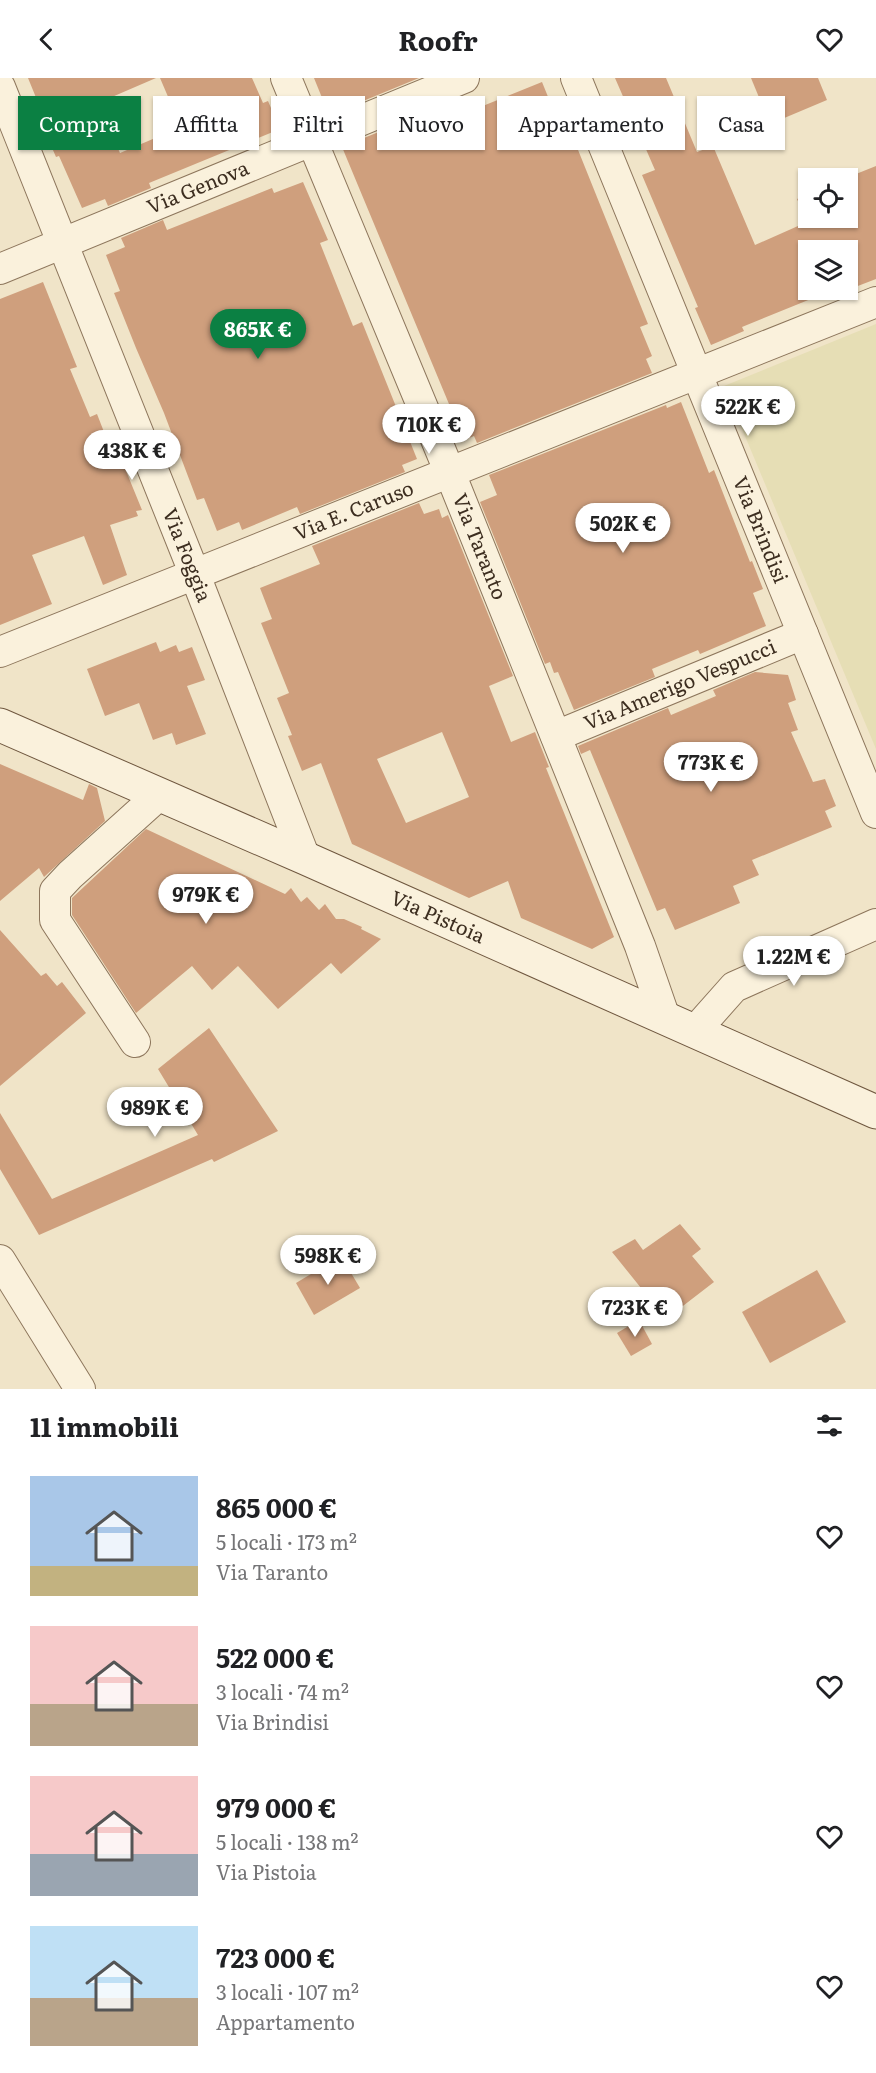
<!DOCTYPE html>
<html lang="it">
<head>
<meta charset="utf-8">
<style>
	:root { --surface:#fff; --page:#f2f2f2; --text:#202124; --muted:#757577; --accent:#0b8043 }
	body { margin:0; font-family:Literata,serif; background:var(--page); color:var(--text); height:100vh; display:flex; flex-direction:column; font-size:22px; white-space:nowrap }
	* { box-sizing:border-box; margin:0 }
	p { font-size:20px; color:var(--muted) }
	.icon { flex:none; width:33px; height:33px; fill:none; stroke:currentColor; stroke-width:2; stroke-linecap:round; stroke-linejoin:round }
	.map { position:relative; height:1311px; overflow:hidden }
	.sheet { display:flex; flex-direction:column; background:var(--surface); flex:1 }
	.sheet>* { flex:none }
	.banner { position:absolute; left:18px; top:18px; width:840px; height:54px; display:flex; gap:12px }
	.fabs { position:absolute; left:798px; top:90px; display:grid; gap:12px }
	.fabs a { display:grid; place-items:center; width:60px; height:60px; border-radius:0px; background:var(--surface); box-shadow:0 2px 4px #0004; font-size:30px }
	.price { position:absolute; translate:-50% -51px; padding:0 14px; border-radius:21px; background:#fff; color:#222; font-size:20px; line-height:39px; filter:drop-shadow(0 2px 3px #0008) }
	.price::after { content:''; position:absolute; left:50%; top:36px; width:18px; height:14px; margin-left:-9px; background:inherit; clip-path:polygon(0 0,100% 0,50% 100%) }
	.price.on { background:var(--accent); color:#fff }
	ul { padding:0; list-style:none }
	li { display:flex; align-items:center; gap:18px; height:150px; padding:0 30px }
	li span { display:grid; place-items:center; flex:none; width:168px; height:120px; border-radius:0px; color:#555 }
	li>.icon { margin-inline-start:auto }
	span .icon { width:72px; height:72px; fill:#fffc; stroke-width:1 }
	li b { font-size:26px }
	h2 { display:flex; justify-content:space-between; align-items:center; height:72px; padding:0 30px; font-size:26px }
	.tag { padding:0 21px; border-radius:0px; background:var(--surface); box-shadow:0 2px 4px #0004; font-size:21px; line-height:54px }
	.tag.on { background:var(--accent); color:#fff }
	header { display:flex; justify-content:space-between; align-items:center; height:78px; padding:0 30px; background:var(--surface); font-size:27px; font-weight:700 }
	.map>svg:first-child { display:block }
</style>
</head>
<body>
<header><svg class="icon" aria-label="back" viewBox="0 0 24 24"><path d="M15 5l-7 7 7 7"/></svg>Roofr<svg class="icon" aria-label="heart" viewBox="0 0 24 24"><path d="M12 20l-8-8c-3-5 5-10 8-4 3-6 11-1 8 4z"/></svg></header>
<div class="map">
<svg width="876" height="1311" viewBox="0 0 876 1311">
	<rect width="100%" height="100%" fill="#f0e4c8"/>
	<path fill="#e6deb5" d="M876,246V671L724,308Z"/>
	<g fill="#cf9f7d" fill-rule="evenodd">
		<path d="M28,0H156L98,25L120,75L181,49L160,0H252L263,25L268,23L280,51L149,105L151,110L108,128L105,121L82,130L59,78L56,79L32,24L37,22Z"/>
		<path d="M314,0H419L329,37Z"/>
		<path d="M615,0H666L697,74L713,68L755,167L807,144L797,121L808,116V140H848L846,100L876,88V201L850,211L848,206V172H808V212H833L742,249L744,253L711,267L695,230L698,229L642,97L655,92Z"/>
		<path d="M751,0H818L827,22L770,46Z"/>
		<path d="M542,4L555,36L562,32L648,246L640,249L652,278L646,281L652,295L477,365L474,358L464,362L342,69L442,28L448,42Z"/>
		<path d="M303,104L328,162L320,165L353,248L362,244L417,381L402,387L405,394L300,436L297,429L242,452L239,444L217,453L204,420L197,422L164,335L136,270L114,215L120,213L106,177L125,169L121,160L163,142L167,152L272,110L274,115Z"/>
		<path d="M43,204L77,289L70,291L90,339L97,336L118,390L124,388L142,432L136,433L138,438L110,447L127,497L103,507L84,458L32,477L52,526L0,547V221Z"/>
		<path d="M681,324L709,395L714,392L750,484L752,483L763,511L753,515L766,548L700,576L698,572L652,591L655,599L574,632L558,594L554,595L550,584L545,586L480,424L497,417L489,397L666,327L667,330Z"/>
		<path d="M419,425L424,436L439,431L442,440L448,437L513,598L489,608L511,664L535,654L549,689L546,690L614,859L592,871L521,840L508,803L469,820L352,766L321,685L302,693L288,658L292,657L277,620L289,615L261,545L272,541L260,510L320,486L312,468ZM442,654L469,719L406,745L377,681Z"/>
		<path d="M156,564L160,574L176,567L179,574L192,569L205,602L187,608L206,656L176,667L172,655L153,662L139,625L105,638L87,591Z"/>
		<path d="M755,594L788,597L796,622L788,625L798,652L791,654L813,704L825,701L836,728L825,733L832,749L752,782L759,797L733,808L740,825L675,852L665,830L657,833L590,672L581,676L578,668L668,630L671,637L716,618L713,612Z"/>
		<path d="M0,686L83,722L89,706L97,710L105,743L44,799L39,790L0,823Z"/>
		<path d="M146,751L285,816L291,810L301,824L307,819L319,832L325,826L336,841H344L362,849L361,851L381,861L341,896L331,885L278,931L238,888L212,912L192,888L136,935L72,837V820Z"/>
		<path d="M0,852L41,898L46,895L57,908L62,904L86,935L0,1008Z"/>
		<path d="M209,950L278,1053L214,1084L212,1081L39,1157L0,1091V1035L52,1121L198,1057L158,991Z"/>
		<path d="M680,1146L701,1171L692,1178L714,1204L666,1241L612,1174L635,1161L643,1172Z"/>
		<path d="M341,1178L360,1210L314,1237L296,1205Z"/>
		<path d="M817,1192L846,1244L770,1285L742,1234Z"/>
		<path d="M639,1242L652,1266L631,1278L617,1255Z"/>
	</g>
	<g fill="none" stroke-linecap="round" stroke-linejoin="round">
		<g stroke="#8d765c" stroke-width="32">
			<g id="street">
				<path id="s1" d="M286,0L450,395L640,868L665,940"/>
				<path id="s2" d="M576,0L876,735"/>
				<path id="s3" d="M0,9L195,497L305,780"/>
				<path id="s4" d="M0,191L464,0"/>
				<path id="s5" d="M0,574L876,224"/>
				<path id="s6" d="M556,658L803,556"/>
				<path d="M695,953L734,909L876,846"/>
				<path d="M135,964L55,842V813L70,797L160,716"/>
				<path d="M0,1182L80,1311"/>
			</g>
		</g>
		<g stroke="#6f573f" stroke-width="35">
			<g id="secondary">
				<path id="s7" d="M0,647L305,780L876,1034"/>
			</g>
		</g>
		<use href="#street" stroke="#faf1dc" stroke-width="30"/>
		<use href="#secondary" stroke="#faf1dc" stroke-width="33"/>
	</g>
	<g text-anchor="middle" stroke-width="6" stroke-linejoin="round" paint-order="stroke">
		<g font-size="20" fill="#3d2e20" stroke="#f7eed8">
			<text dy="7" stroke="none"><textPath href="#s4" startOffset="214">Via Genova</textPath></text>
			<text dy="7" stroke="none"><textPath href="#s5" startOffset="381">Via E. Caruso</textPath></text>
			<text dy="7" stroke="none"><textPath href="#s2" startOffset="488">Via Brindisi</textPath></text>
			<text dy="7" stroke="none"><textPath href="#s1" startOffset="507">Via Taranto</textPath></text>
			<text dy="7" stroke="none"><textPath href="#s3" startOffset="504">Via Foggia</textPath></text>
			<text dy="7" stroke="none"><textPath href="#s6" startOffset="134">Via Amerigo Vespucci</textPath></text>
			<text dy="7" stroke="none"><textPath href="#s7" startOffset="478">Via Pistoia</textPath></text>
		</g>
	</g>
</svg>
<div class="fabs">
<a><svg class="icon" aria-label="locate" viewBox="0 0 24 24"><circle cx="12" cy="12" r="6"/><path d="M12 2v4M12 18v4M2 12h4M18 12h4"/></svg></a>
<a><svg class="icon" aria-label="layers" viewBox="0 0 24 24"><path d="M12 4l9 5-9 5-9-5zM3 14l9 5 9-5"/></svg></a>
</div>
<b class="price on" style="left:258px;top:282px">865K €</b>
<b class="price" style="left:748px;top:359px">522K €</b>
<b class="price" style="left:429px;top:377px">710K €</b>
<b class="price" style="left:132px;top:403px">438K €</b>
<b class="price" style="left:623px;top:476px">502K €</b>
<b class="price" style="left:711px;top:715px">773K €</b>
<b class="price" style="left:206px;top:847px">979K €</b>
<b class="price" style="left:794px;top:909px">1.22M €</b>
<b class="price" style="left:155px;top:1060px">989K €</b>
<b class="price" style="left:328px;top:1208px">598K €</b>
<b class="price" style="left:635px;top:1260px">723K €</b>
<div class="banner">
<a class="tag on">Compra</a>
<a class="tag">Affitta</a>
<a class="tag">Filtri</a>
<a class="tag">Nuovo</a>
<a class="tag">Appartamento</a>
<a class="tag">Casa</a>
</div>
</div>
<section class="sheet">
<h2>11 immobili<svg class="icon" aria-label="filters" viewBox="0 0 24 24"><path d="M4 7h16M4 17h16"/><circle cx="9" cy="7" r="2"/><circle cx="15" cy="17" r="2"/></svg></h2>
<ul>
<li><span style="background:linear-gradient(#a9c7e8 75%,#c2b280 0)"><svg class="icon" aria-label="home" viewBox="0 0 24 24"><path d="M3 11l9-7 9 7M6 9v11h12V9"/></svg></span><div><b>865 000 €</b><p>5 locali · 173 m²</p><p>Via Taranto</p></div><svg class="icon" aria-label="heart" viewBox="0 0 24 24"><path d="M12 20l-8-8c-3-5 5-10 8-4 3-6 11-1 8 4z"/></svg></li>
<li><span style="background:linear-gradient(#f6c9c9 65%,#b9a48a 0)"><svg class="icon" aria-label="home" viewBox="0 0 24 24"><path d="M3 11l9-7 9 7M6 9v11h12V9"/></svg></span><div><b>522 000 €</b><p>3 locali · 74 m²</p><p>Via Brindisi</p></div><svg class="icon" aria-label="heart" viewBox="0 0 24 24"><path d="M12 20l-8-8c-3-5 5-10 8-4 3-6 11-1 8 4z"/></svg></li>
<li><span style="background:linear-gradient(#f6c9c9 65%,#9aa5b1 0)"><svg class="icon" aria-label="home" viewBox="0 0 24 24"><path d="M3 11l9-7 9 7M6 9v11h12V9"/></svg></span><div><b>979 000 €</b><p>5 locali · 138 m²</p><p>Via Pistoia</p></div><svg class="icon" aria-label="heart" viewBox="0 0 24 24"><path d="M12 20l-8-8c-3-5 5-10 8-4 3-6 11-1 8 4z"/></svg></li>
<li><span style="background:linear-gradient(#bfe0f5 60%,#b9a48a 0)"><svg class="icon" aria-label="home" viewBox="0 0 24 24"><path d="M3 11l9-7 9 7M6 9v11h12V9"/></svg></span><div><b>723 000 €</b><p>3 locali · 107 m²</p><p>Appartamento</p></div><svg class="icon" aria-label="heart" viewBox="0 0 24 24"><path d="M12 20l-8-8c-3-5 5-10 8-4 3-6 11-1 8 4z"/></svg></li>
</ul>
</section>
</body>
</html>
